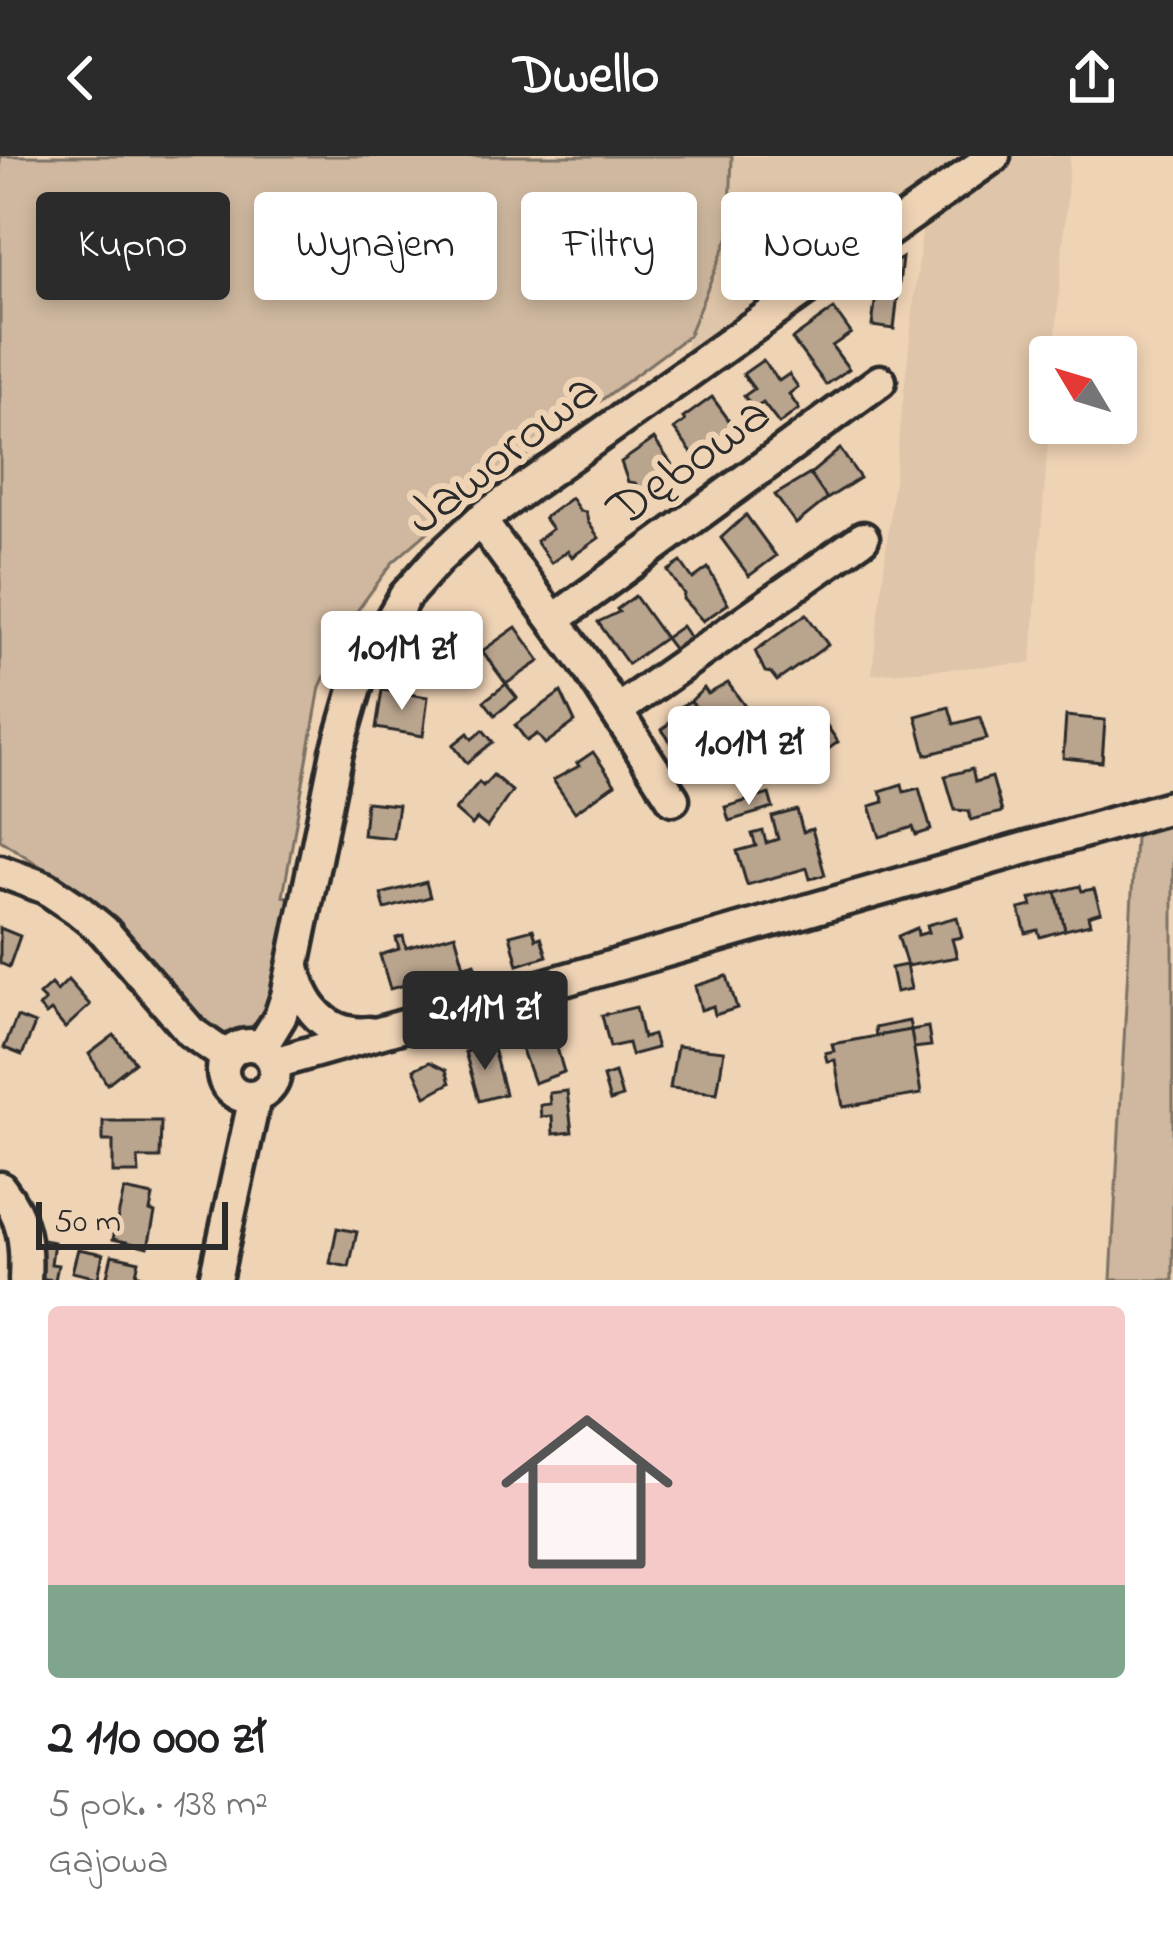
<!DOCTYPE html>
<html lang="pl">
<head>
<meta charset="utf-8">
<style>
	:root { --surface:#fff; --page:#f6f6f6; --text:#202124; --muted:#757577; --accent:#2b2b2b }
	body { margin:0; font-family:"Indie Flower",sans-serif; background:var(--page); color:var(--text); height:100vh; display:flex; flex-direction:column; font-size:45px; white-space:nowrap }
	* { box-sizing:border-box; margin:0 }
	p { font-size:39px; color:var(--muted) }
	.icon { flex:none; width:66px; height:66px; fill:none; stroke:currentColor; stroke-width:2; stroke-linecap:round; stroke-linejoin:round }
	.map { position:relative; height:1124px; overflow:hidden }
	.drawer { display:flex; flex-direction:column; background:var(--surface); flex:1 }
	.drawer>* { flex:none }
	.hud { position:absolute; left:36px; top:36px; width:1101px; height:108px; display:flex; gap:24px }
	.needle { width:78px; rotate:308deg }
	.fabs { position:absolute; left:1029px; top:180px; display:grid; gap:24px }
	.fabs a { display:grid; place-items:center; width:108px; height:108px; border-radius:12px; background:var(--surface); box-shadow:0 6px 18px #0003; font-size:60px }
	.scale { position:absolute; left:36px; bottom:30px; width:192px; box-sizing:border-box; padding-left:12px; border:6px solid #2b2b2b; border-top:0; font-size:33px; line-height:42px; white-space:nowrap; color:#2b2b2b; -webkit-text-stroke:9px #efd3b5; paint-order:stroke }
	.price { position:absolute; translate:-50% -102px; padding:0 27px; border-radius:12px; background:#fff; color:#222; font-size:39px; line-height:78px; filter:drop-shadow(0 3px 6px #0008) }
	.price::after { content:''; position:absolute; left:50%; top:72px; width:36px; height:27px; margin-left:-18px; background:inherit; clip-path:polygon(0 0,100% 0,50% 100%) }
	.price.active { background:var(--accent); color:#fff }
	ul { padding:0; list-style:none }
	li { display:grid; align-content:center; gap:24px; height:636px; padding:0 48px }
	li span { display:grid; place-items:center; height:372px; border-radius:12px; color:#555 }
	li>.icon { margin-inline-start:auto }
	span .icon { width:216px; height:216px; fill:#fffc; stroke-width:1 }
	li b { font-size:51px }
	.chip { padding:0 42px; border-radius:12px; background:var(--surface); box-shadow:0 6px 18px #0003; font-size:42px; line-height:108px }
	.chip.active { background:var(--accent); color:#fff }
	header { display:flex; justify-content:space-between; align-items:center; height:156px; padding:0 48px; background:var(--accent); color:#fff; font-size:54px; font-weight:800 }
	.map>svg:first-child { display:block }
</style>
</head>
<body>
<header><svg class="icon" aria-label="back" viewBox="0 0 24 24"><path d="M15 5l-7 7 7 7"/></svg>Dwello<svg class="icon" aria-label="share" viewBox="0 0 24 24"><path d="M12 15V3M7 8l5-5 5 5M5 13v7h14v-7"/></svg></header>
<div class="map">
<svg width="1173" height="1124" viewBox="0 0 1173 1124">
	<rect width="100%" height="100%" fill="#efd3b5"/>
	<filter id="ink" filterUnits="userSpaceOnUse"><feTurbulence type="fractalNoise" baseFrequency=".00833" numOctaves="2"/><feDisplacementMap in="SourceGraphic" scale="24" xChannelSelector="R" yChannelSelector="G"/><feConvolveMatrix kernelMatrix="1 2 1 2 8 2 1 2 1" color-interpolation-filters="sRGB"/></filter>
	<g filter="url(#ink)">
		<path fill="#dfc5a9" d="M732,0H1070L1054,201H1050V259L1031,507L872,518L925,50L682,222L688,180L729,80Z"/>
		<g fill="#cfb89f" stroke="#7d7265" stroke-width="3">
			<path d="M0,0H732L729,80L688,180L453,354L392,407L349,466L320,531L283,740L300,744C287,790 278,900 209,874L88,741L0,684Z"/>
			<path d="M1173,653V1124H1111L1136,663Z"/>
		</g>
		<g fill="#b9a48e" stroke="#2b2b2b" stroke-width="3">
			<path d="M902,102L894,173L872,170L879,116Z"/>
			<path d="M834,153L851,177L832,190L849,213L826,229L792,183Z"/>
			<path d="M763,204L779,225L789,218L798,231L789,238L799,253L779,268L763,247L754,253L744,240L754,233L743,218Z"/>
			<path d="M712,241L734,271L694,300L674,273L685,265L683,262Z"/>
			<path d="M654,283L675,313L642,336L635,327L628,326L621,306Z"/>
			<path d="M840,293L860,322L827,343L810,318Z"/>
			<path d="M810,318L827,343L796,368L775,339Z"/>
			<path d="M571,342L580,355L586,356L588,366L599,382L572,401L568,395L551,407L536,385L552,373L544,362Z"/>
			<path d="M746,359L776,400L749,420L721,382Z"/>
			<path d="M681,406L693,423L708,412L728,448L703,465L683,443L684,438L668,415Z"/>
			<path d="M635,440L665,482L628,508L598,466L619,456L617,453Z"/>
			<path d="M806,458L828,489L777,525L771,517L765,516L755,495Z"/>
			<path d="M682,470L693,486L677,498L665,482Z"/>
			<path d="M516,471L540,505L506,528L482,495Z"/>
			<path d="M728,527L747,553L715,579L691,545L704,532L708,538Z"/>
			<path d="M506,528L517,542L495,559L484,545Z"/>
			<path d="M382,534L428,541L423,580L376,572Z"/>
			<path d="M561,536L575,566L545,588L537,578L527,585L515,569Z"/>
			<path d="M691,545L715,579L681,600L662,574L679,558L675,553Z"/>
			<path d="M949,551L954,568L980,561L987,583L926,599L916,560Z"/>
			<path d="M747,553L757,567L745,575L737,560Z"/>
			<path d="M1066,560L1105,564L1102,606L1063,602Z"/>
			<path d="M821,561L838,586L799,615L781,590L813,562L816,565Z"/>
			<path d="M483,574L493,586L467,607L453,589L468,577L472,583Z"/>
			<path d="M593,596L615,628L575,656L553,624L579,610L577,607Z"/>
			<path d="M972,613L975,626L992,621L1002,656L971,664L969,655L955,654L945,620Z"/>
			<path d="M493,619L512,635L487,671L477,663L472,669L455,654L479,626L483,630Z"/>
			<path d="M902,628L904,636L919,632L931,674L916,679L913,671L880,681L870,650L884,646L880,635Z"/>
			<path d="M769,638L773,652L729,665L725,651Z"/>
			<path d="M366,646L398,649L393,682L363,679Z"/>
			<path d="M797,654L803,676L812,673L825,719L810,723L807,712L747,729L737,695L756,690L752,678L763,675L766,687L778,683L772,661Z"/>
			<path d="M426,726L430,741L385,753L381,738Z"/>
			<path d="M1080,730L1082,735L1094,733L1101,756L1088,760L1090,768L1065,774L1056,736Z"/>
			<path d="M1056,736L1065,774L1040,781L1038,774L1026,777L1019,753L1032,750L1030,743Z"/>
			<path d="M957,761L962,781L952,783L957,801L907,810L898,780L917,772L918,779L929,776L927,769Z"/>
			<path d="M0,772L20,780L9,811L0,807Z"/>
			<path d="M533,773L536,783L541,781L547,800L518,809L510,779Z"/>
			<path d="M455,778L464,810L475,807L478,817L467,821L469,827L455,831L451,816L390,833L380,799L399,793L396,782L403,780L406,792Z"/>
			<path d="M906,809L911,833L896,836L891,812Z"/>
			<path d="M727,820L737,852L715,859L713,850L701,854L695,830Z"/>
			<path d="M68,824L90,849L65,872L51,855L46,859L39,851L45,845L39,839L51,828L57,835Z"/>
			<path d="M636,851L643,882L653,879L657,892L631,899L628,887L610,891L602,859Z"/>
			<path d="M17,861L35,868L22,899L4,892Z"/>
			<path d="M909,865L911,874L876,880L875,872Z"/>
			<path d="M551,871L564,916L534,927L517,880Z"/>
			<path d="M928,871L931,890L913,892L911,874Z"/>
			<path d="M911,874L921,938L843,951L835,904L827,905L825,897L834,895L832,888Z"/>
			<path d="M114,879L135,906L107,928L89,898Z"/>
			<path d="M492,889L505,938L479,945L465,896Z"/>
			<path d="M677,890L724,895L717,937L670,932Z"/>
			<path d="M430,906L446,914L450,927L426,940L414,913Z"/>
			<path d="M615,917L622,941L610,945L603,921Z"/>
			<path d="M567,935L572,976L553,978L552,960L541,961L540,949L550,948L549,937Z"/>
			<path d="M103,965H161L160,1002H138L139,1017H113V985H103Z"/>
			<path d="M124,1034L153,1040L150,1055L155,1057L148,1091L113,1083Z"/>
			<path d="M337,1072L357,1076L349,1111L330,1107Z"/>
			<path d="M36,1083L54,1086L51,1108L58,1109L55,1124L30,1121Z"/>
			<path d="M78,1093L103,1098L98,1122L72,1116Z"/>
			<path d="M112,1099L139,1105L136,1118L142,1120L141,1124H106Z"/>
		</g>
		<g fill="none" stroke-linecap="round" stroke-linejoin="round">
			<g stroke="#2b2b2b" stroke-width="39">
				<g id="minor">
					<path d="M480,364L585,507L673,643"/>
					<path d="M554,464L880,225"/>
					<path d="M618,554L863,382"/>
					<path d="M0,715L46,732L77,753L104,775L191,876L227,901"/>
					<path d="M294,810C301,848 326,882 369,877"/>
					<circle cx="249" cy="915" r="26"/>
					<path d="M261,892L280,861L287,840L337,596L360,517L405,440L437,404L480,364L994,0"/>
					<path d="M274,907L1173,650"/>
					<path d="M0,1032C24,1062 27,1086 25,1124"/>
					<path d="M215,1124L255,941"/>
				</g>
			</g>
			<use href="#minor" stroke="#efd3b5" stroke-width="30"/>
		</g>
	</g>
	<g text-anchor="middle" stroke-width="12" stroke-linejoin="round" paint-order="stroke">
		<g font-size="54" fill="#2b2b2b" stroke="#efd3b5">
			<text transform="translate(500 295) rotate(-38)" y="19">Jaworowa</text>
			<text transform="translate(687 303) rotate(-36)" y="19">Dębowa</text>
		</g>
	</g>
</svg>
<div class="fabs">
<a><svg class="needle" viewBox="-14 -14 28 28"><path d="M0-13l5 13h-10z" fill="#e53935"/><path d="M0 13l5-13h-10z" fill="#757577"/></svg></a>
</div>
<div class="scale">50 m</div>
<b class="price" style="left:402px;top:557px">1.01M zł</b>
<b class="price" style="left:749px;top:652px">1.01M zł</b>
<b class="price active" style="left:485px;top:917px">2.11M zł</b>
<div class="hud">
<a class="chip active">Kupno</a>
<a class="chip">Wynajem</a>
<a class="chip">Filtry</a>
<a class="chip">Nowe</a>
</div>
</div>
<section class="drawer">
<ul>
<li><span style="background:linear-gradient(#f6c9c9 75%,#7fa58c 0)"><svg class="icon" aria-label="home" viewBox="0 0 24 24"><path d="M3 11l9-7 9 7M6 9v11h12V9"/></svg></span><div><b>2 110 000 zł</b><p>5 pok. · 138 m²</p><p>Gajowa</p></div></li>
</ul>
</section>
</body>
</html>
